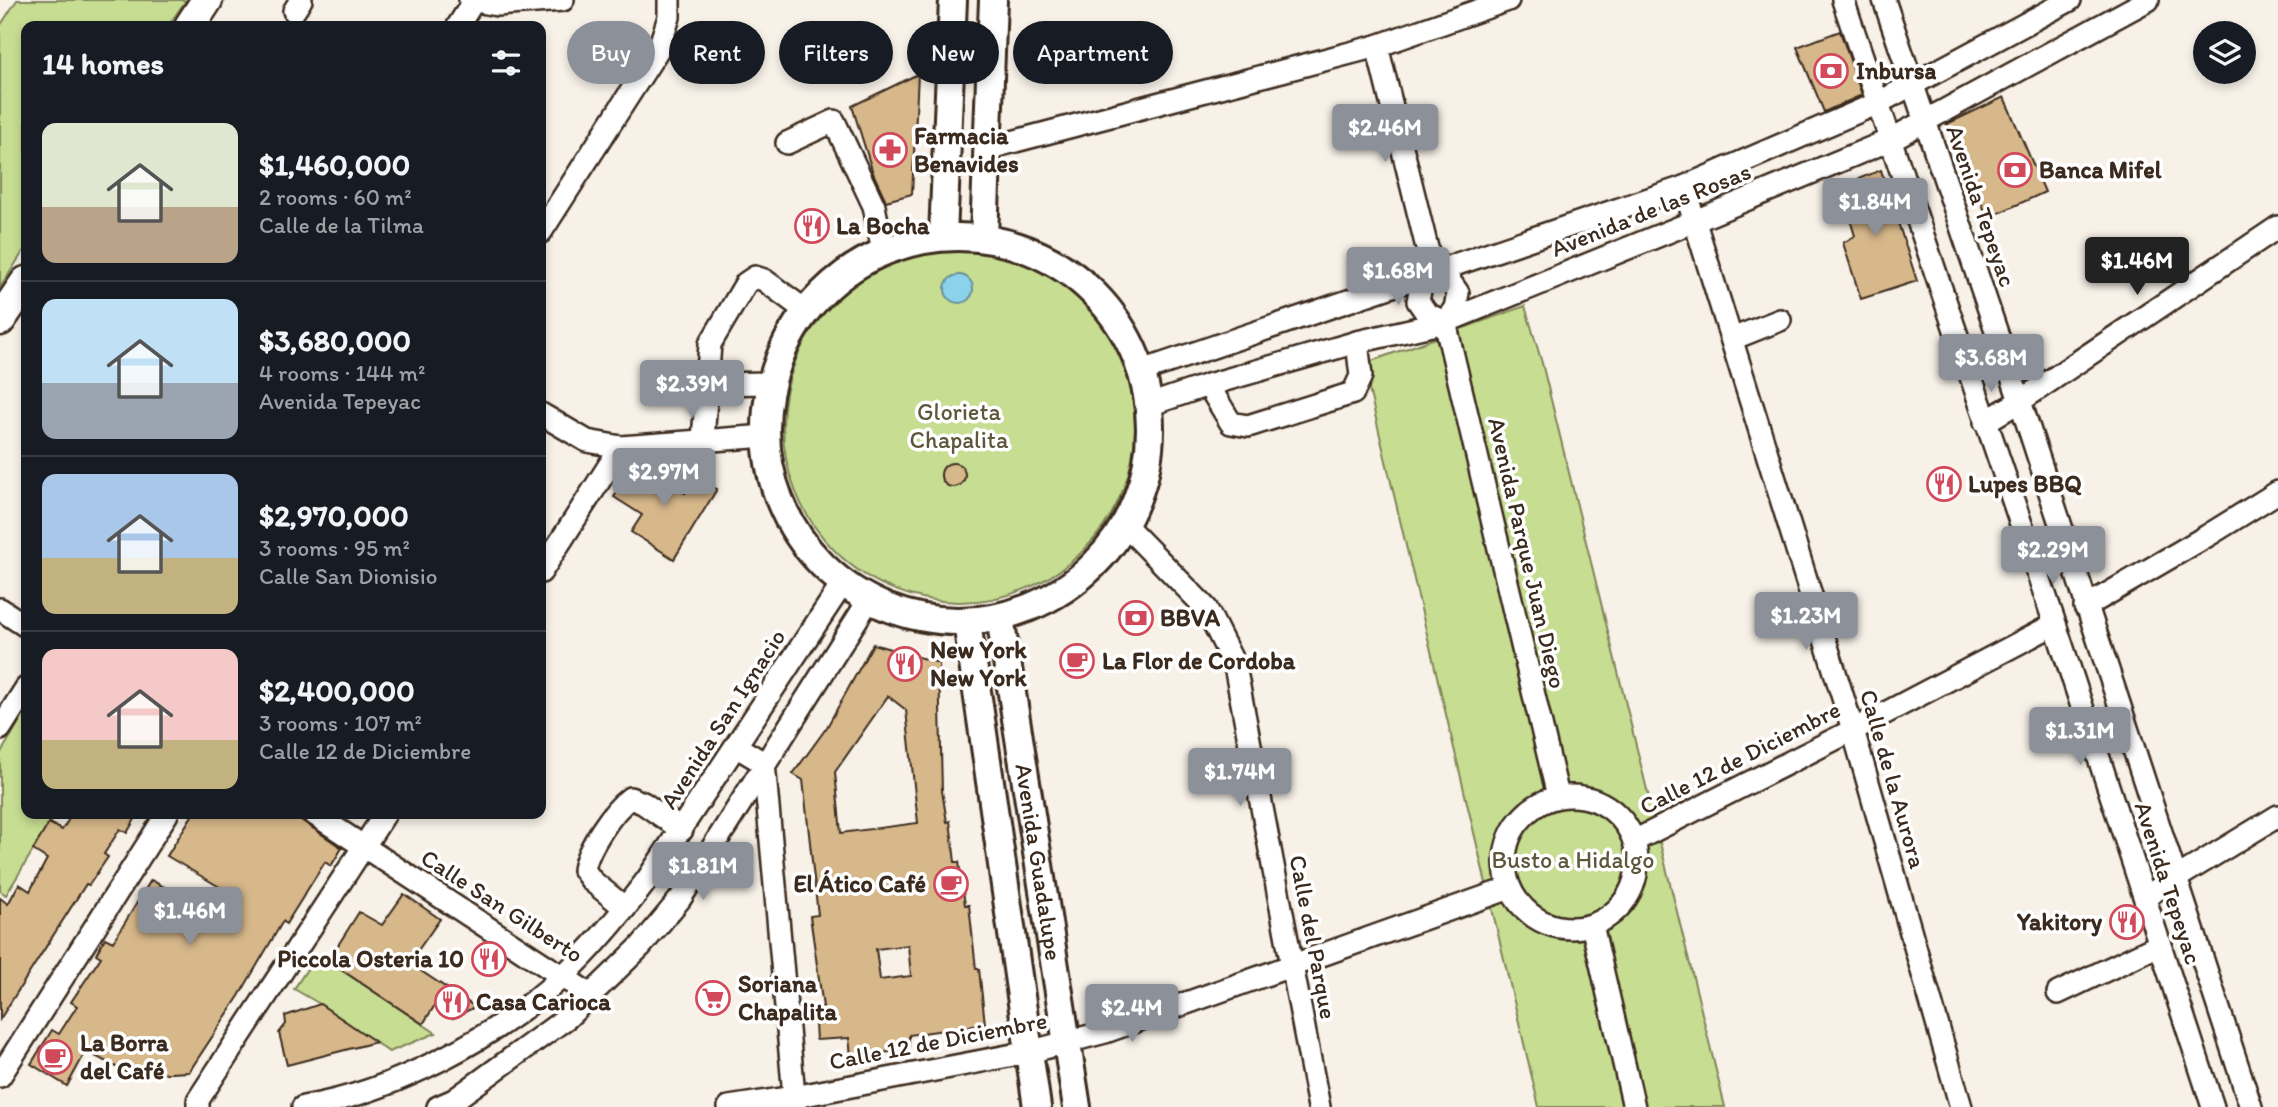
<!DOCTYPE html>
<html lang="en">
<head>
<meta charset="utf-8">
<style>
	:root { --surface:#171b24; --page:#20242c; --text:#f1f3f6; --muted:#9ea1a6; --line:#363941; --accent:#8c9099 }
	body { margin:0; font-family:Itim,sans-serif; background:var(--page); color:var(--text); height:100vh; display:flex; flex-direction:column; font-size:26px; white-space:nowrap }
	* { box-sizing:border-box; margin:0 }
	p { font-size:23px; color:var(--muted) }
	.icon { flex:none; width:38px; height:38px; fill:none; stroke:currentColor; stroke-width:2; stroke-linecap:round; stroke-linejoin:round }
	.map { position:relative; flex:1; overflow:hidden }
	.side { position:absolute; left:21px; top:21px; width:525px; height:798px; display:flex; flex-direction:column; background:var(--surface); border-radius:14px; box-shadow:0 4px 10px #0003 }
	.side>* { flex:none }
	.guide { position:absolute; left:567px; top:21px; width:665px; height:63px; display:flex; gap:14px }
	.buttons { position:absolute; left:2193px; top:21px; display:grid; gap:14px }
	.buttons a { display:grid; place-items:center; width:63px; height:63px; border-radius:50%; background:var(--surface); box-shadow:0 4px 10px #0003; font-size:35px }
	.price { position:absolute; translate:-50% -60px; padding:0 16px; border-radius:7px; background:var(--accent); color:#fff; font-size:23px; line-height:46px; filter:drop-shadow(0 2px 4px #0008) }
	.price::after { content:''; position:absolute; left:50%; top:42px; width:21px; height:16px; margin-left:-10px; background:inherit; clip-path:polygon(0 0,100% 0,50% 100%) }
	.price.current { background:#222; color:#fff }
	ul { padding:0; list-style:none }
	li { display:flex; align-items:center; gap:21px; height:175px; padding:0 21px }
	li+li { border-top:2px solid var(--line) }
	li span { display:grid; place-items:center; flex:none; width:196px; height:140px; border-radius:14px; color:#555 }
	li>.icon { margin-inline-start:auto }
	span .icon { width:84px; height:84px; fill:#fffc; stroke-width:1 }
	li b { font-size:30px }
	h2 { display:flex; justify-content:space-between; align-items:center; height:84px; padding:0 21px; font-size:30px }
	.tag { padding:0 24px; border-radius:32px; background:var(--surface); box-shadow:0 4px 10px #0003; font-size:24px; line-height:63px }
	.tag.current { background:var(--accent); color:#fff }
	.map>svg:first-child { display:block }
</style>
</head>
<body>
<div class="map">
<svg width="2278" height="1107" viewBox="0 0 2278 1107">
	<rect width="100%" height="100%" fill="#f7f1e8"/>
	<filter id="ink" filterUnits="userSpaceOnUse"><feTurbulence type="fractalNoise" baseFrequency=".0143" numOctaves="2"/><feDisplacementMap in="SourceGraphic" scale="14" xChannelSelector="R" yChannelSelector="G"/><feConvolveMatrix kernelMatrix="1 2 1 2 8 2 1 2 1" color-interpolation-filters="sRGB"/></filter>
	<g filter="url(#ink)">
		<g fill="#c6dd92" stroke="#808458" stroke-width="2">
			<path d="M17,0H186L168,26H26V247L0,288V26Z"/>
			<circle cx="959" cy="426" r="176"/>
			<path d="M1525,306L1542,363L1725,1107H1539L1363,364Z"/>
			<path d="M26,711V814H55L6,895L0,891V754Z"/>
			<path d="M317,954L436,1033L389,1052L320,1004L294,989Z"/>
		</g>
		<circle fill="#8ad3eb" stroke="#6a8f99" stroke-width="2" cx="959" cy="289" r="14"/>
		<g fill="#d7b88b" stroke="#3b2a1e" stroke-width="2" fill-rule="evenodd">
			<path d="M1840,31L1862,95L1824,112L1797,47Z"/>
			<path d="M918,74L912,194L886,201L873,173L852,106Z"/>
			<path d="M2004,97L2045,192L1988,218L1947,124Z"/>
			<path d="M1881,170L1917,281L1861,299L1843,243L1855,236L1840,186Z"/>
			<path d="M636,462L685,493L695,476L717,489L674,559L631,532L642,515L614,497Z"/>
			<circle cx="953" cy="475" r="12"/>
			<path d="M873,644L939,663L942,791L947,822L950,821L955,862H959L965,905H969L976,969H979L985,1024L909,1035V1050L851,1056L849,1038L816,1040L814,1007H823L810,916L818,915L803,780L793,774L827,727ZM888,696L906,710L918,823L841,833L835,772ZM908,945L911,976L880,980L876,949Z"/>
			<path d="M72,814H138L127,833L120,829L104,854L108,857L89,885L86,884L0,1019V898L8,904L19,884L30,891L47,859L33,850L49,823L62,830Z"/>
			<path d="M193,814H292L342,848L331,866L325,862L286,924L283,921L239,996L189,1072L131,1075L86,1051L67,1086L31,1064L52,1030L59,1034L77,1006L71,1002L101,957L96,954L105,938L113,942L151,880L210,911L223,889L167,856Z"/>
			<path d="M404,894L440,919L409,963L475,1007L453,1018L435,1005L423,1024L328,961L359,912L382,925Z"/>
			<path d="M320,1004L376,1042L287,1065L279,1033L286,1024L285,1016Z"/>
		</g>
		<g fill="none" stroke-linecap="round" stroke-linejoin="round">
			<g stroke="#3b2a1e" stroke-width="26">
				<g id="minor">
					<path d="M470,0L497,5L563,0"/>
					<path d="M1843,0L2055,624L2213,1107"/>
					<path d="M1884,0L2020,401L2251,1107"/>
					<path d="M294,11L301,0"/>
					<path d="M458,26L473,2"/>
					<path d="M1377,46L1433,272L1449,280L1458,293L1455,308L1445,322L1558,796"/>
					<path d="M787,143L834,121L874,206L883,251"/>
					<path d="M989,148L1377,46L1508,0"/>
					<path d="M1684,187L1853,730L1961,1107"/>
					<path d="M541,232L659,48L669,17V0"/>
					<path d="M1433,272L1421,286L1418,301L1427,314L1445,322"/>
					<path d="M1732,339L1780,320"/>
					<path d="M1142,371L1684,187L1878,103L2070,0"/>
					<path d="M707,384L772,383"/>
					<path d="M1208,385L1231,423L1248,426L1353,393L1361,376L1357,342"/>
					<path d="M1149,405L1208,385L1357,342L1445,322L1695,221L1890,140L2148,0"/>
					<path d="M541,414L587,441L621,447L766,436"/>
					<path d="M1985,422L2020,401L2278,227"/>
					<path d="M703,440L710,344L746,283L755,277L764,280L806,311"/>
					<path d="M1125,525L1206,608L1235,666L1319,1107"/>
					<path d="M541,572L621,447"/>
					<path d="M2085,607L2207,536L2278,492"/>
					<path d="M0,609L26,626"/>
					<path d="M0,729L26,688"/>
					<path d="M737,747L764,763L795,1107"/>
					<circle cx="1571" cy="862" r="66"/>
					<path d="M314,814L592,996"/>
					<path d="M1634,841L1853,730L2055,624"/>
					<path d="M2145,897L2278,816"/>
					<path d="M625,908L592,881L584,870C587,849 613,810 630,798L643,803L682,830"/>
					<path d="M1592,925L1634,1107"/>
					<path d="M2058,993L2161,944"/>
					<path d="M0,1076L167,814"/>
					<path d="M198,1107V1100L385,814"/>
					<path d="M303,1107C392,1093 497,1037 563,976C594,947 621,914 647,880L843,583"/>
					<path d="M438,1107L454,1100L568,1017L641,946L680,899L869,600"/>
					<path d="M729,1107L794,1097L1029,1052L1105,1032L1510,888"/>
				</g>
			</g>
			<g stroke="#3b2a1e" stroke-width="32">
				<g id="major">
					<path d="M943,236L953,0"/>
					<circle cx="958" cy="429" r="192"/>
					<path d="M984,237L993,0"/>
					<path id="s1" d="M1000,617L1077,1107"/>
					<path d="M967,622L1037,1107"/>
				</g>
			</g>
			<g stroke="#3b2a1e" stroke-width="35">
				<g id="highway">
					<path d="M190,26L207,0"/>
					<path d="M0,320L26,282"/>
				</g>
			</g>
			<use href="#minor" stroke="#fff" stroke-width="21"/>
			<use href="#major" stroke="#fff" stroke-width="26"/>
			<use href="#highway" stroke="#fff" stroke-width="30"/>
		</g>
	</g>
	<defs>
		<g id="bank-ring" transform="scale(1.75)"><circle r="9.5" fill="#fff" stroke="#d1495b" stroke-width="1.5"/><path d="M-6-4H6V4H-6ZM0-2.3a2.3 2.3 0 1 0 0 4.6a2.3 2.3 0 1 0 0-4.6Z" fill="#d1495b"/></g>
		<g id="pharmacy-ring" transform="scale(1.75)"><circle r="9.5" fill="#fff" stroke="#d1495b" stroke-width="1.5"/><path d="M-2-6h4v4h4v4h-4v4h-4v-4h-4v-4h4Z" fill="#d1495b"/></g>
		<g id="restaurant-ring" transform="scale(1.75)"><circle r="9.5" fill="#fff" stroke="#d1495b" stroke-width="1.5"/><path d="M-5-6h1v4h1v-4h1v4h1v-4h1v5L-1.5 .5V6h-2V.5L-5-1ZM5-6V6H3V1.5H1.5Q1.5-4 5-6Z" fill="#d1495b"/></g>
		<g id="cafe-ring" transform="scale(1.75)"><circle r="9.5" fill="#fff" stroke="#d1495b" stroke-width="1.5"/><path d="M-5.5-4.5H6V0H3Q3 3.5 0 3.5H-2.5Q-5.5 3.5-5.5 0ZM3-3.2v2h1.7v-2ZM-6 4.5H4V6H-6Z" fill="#d1495b"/></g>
		<g id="supermarket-ring" transform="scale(1.75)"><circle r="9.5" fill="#fff" stroke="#d1495b" stroke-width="1.5"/><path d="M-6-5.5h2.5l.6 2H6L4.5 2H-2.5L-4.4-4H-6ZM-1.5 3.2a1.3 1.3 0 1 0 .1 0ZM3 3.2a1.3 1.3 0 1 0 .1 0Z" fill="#d1495b"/></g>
	</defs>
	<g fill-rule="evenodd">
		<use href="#bank-ring" x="1831" y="71"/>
		<use href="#pharmacy-ring" x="890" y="150"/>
		<use href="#bank-ring" x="2015" y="170"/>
		<use href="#restaurant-ring" x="812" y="226"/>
		<use href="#restaurant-ring" x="1944" y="484"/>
		<use href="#bank-ring" x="1136" y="618"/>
		<use href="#cafe-ring" x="1077" y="661"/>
		<use href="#restaurant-ring" x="905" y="664"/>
		<use href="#cafe-ring" x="951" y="884"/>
		<use href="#restaurant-ring" x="2127" y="922"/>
		<use href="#restaurant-ring" x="489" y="959"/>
		<use href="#supermarket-ring" x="713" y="998"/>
		<use href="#restaurant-ring" x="452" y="1002"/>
		<use href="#cafe-ring" x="55" y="1057"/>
	</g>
	<g text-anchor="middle" stroke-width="7" stroke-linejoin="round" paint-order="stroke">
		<g font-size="24" font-weight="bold" fill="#3b2a1e" stroke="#fff" text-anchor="start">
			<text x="1856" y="79">Inbursa</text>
			<text x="914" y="144">Farmacia<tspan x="914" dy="28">Benavides</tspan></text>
			<text x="2039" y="178">Banca Mifel</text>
			<text x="836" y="234">La Bocha</text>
			<text x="1968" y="492">Lupes BBQ</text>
			<text x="1160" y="626">BBVA</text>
			<text x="930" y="658">New York<tspan x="930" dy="28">New York</tspan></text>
			<text x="1102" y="669">La Flor de Cordoba</text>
			<text x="926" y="892" text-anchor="end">El Ático Café</text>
			<text x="2102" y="930" text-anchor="end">Yakitory</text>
			<text x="464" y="967" text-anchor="end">Piccola Osteria 10</text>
			<text x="738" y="992">Soriana<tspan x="738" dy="28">Chapalita</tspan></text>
			<text x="476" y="1010">Casa Carioca</text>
			<text x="80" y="1051">La Borra<tspan x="80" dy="28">del Café</tspan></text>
		</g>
		<g font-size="24" fill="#3b2a1e" stroke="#fff">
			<text transform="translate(1981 206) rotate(71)" y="8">Avenida Tepeyac</text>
			<text transform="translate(1651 210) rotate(-22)" y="8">Avenida de las Rosas</text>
			<text transform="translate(1527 553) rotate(77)" y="8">Avenida Parque Juan Diego</text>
			<text transform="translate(723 719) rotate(-57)" y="8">Avenida San Ignacio</text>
			<text transform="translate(1740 758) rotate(-27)" y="8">Calle 12 de Diciembre</text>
			<text transform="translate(1893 779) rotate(74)" y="8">Calle de la Aurora</text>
			<text dy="8" stroke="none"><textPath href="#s1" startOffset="248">Avenida Guadalupe</textPath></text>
			<text transform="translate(2168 883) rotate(72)" y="8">Avenida Tepeyac</text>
			<text transform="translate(502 906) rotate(33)" y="8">Calle San Gilberto</text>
			<text transform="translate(1313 937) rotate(79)" y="8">Calle del Parque</text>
			<text transform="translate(938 1041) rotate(-11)" y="8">Calle 12 de Diciembre</text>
		</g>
		<g font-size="24" fill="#5e573b" stroke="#fff">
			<text x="959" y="420">Glorieta<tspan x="959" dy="28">Chapalita</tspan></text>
			<text x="1573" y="868">Busto a Hidalgo</text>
		</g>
	</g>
</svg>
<div class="buttons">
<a><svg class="icon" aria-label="layers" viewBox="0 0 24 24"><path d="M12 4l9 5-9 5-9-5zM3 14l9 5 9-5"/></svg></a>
</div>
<b class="price" style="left:1385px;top:164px">$2.46M</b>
<b class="price" style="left:1875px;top:238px">$1.84M</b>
<b class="price current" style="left:2137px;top:297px">$1.46M</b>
<b class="price" style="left:1398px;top:307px">$1.68M</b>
<b class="price" style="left:1991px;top:394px">$3.68M</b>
<b class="price" style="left:692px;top:420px">$2.39M</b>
<b class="price" style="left:664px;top:508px">$2.97M</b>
<b class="price" style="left:2053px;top:586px">$2.29M</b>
<b class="price" style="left:1806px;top:652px">$1.23M</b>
<b class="price" style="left:2080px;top:767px">$1.31M</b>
<b class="price" style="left:1240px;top:808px">$1.74M</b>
<b class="price" style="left:703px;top:902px">$1.81M</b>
<b class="price" style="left:190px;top:947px">$1.46M</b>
<b class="price" style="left:1132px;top:1044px">$2.4M</b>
<div class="guide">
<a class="tag current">Buy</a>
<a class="tag">Rent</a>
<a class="tag">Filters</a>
<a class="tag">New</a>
<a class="tag">Apartment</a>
</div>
<section class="side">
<h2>14 homes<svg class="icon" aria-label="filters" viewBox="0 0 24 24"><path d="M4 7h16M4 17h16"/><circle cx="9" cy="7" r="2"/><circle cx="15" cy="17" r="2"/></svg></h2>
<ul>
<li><span style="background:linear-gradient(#dfe7d0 60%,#b9a48a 0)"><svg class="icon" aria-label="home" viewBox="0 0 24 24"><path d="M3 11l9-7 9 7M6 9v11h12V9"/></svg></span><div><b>$1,460,000</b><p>2 rooms · 60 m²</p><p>Calle de la Tilma</p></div></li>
<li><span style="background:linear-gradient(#bfe0f5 60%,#9aa5b1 0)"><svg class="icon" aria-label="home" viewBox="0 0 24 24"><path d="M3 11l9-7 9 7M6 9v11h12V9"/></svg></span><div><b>$3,680,000</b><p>4 rooms · 144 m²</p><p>Avenida Tepeyac</p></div></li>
<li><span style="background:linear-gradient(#a9c7e8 60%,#c2b280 0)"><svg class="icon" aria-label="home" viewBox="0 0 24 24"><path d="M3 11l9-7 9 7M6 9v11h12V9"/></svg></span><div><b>$2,970,000</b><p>3 rooms · 95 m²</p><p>Calle San Dionisio</p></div></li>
<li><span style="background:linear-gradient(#f6c9c9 65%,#c2b280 0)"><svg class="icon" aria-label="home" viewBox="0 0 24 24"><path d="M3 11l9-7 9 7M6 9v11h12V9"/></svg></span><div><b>$2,400,000</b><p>3 rooms · 107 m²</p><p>Calle 12 de Diciembre</p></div></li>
</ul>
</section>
</div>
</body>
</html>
